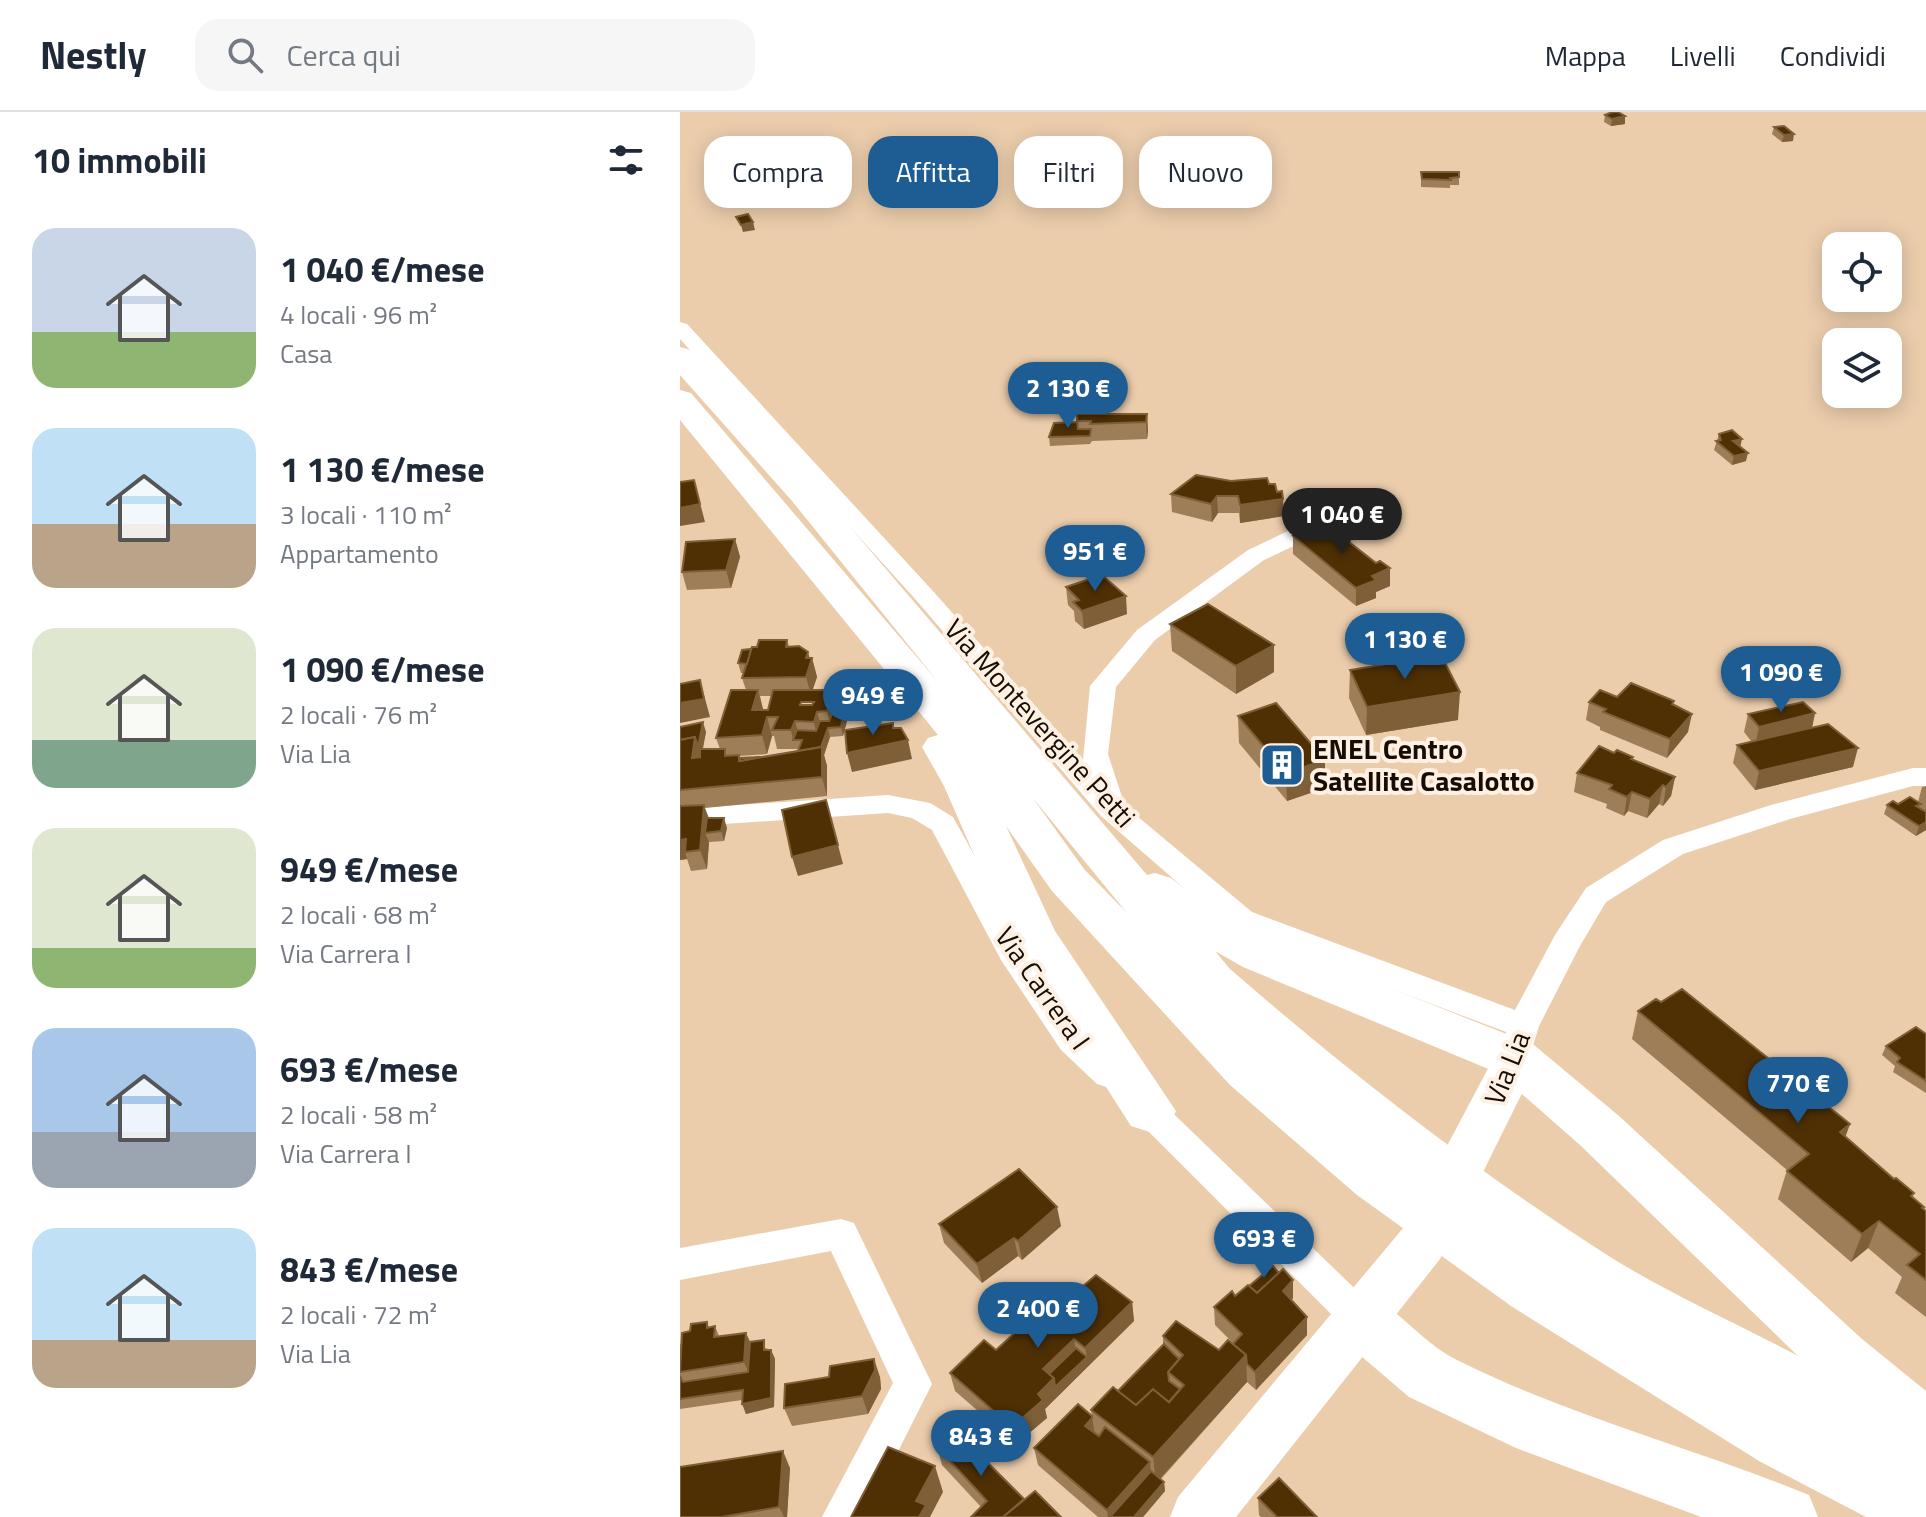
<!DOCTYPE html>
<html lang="it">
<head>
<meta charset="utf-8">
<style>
	:root { --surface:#fff; --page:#f6f6f7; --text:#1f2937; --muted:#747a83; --line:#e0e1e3; --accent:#1e5d93 }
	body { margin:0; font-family:"Titillium Web",sans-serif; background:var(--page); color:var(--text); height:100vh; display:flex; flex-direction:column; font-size:30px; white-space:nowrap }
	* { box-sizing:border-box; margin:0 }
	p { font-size:26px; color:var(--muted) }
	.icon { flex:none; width:44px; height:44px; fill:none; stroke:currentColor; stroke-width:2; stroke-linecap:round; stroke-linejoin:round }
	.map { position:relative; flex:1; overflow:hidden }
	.details { display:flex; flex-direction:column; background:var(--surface); width:680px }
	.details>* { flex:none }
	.guide { position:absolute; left:24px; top:24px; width:760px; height:72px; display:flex; gap:16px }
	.controls { position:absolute; left:1142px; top:120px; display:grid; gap:16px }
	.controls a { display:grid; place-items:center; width:80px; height:80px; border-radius:16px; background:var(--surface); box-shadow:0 4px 20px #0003; font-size:40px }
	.price { position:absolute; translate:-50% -68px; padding:0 18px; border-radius:28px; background:var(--accent); color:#fff; font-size:26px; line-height:52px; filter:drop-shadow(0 2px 4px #0008) }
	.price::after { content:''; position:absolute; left:50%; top:48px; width:24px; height:18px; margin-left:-12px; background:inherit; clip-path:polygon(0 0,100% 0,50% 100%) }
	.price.current { background:#222; color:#fff }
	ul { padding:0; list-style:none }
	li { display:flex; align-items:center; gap:24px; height:200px; padding:0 32px }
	li span { display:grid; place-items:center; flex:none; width:224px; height:160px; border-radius:24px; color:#555 }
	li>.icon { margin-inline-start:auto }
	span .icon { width:96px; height:96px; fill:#fffc; stroke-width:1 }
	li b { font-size:34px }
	h2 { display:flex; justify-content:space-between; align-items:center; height:96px; padding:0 32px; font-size:34px }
	.tag { padding:0 28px; border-radius:24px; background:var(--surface); box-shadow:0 4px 20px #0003; font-size:28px; line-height:72px }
	.tag.current { background:var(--accent); color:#fff }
	header { display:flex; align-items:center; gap:48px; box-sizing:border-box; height:112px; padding:0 40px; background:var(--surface); border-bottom:2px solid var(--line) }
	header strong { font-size:38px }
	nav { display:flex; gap:44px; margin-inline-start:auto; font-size:28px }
	.search { width:560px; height:72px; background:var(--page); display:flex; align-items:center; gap:20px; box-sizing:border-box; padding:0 28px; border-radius:24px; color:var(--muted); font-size:30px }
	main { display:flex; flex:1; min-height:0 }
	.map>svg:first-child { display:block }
</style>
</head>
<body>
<header>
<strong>Nestly</strong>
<div class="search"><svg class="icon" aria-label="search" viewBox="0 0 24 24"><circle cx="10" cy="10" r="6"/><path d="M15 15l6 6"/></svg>Cerca qui</div>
<nav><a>Mappa</a><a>Livelli</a><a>Condividi</a></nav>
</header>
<main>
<section class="details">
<h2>10 immobili<svg class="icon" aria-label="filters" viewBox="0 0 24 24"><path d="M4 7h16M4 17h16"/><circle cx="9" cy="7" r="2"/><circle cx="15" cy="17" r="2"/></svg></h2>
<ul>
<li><span style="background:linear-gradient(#c9d6e8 65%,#8fb573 0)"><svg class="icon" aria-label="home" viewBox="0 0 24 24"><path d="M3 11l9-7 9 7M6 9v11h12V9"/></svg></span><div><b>1 040 €/mese</b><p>4 locali · 96 m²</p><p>Casa</p></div></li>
<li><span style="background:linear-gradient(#bfe0f5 60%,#b9a48a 0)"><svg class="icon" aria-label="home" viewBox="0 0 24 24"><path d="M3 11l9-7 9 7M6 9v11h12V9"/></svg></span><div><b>1 130 €/mese</b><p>3 locali · 110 m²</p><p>Appartamento</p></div></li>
<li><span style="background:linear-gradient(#dfe7d0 70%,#7fa58c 0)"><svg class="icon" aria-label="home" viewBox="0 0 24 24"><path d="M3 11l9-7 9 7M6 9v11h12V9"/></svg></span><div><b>1 090 €/mese</b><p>2 locali · 76 m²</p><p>Via Lia</p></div></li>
<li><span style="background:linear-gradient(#dfe7d0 75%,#8fb573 0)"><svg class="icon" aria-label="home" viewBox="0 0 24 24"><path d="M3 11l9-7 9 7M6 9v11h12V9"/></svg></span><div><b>949 €/mese</b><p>2 locali · 68 m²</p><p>Via Carrera I</p></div></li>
<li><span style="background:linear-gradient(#a9c7e8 65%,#9aa5b1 0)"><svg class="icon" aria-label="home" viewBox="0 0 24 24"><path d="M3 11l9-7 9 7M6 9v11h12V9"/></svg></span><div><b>693 €/mese</b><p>2 locali · 58 m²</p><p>Via Carrera I</p></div></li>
<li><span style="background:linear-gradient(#bfe0f5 70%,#b9a48a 0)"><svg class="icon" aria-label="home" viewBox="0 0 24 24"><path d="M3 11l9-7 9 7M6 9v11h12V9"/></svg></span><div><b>843 €/mese</b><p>2 locali · 72 m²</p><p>Via Lia</p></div></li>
</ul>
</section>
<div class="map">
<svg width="1246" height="1405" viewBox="0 0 1246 1405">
	<rect width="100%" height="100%" fill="#ebcdac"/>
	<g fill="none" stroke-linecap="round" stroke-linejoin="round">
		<g fill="#fff" fill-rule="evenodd">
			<path d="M0,210L7,212L252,478L403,648L410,574L457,518L568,438L642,403H658L661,408L658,413L584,448L475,528L436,575L428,642L442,685L439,689L572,800L835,898L875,823L906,776L983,728L1091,693L1233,656H1246V674H1233L1110,707L1003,742L926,790L900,834L859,914L851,940L840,943L829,940L824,931L826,920L550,816L421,704L236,488L0,227Z"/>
			<path d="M208,683L250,691L273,705L344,833L403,920L441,954L445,963L441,972L429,976L417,972L381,938L321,848L252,718L232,706L208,701L0,715V697Z"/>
			<path d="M460,977L472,981L694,1195L700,1207L694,1219L681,1224L668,1219L448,999L443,990L448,981Z"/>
			<path d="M161,1107L174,1111L252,1272L185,1405H142L213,1271L151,1139L0,1168V1136Z"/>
		</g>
		<path fill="#fff" fill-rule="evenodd" d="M836,929L852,934L859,947L760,1147L556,1405H490L498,1385L724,1115L820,934Z"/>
		<g fill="#fff" fill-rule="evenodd">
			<path d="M0,235L11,238L136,375L467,763L475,761L491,766L521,789L597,831L854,933L939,1004L1182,1227L1246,1279V1405H1186L1079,1349L831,1194L677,1083L550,973L372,779L326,714L375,819L496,999L489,1014L470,1020L451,1014L330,825L264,674L242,635L248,626L258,623L0,308V278L11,281L259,571L112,389L0,263ZM352,685L447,801L404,757ZM535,839L563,855L818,961L901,1034L1118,1244C1054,1210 985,1180 924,1141C790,1055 670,961 550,857Z"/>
			<path d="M681,1181C719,1195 740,1229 775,1247C888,1304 1012,1335 1129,1383L1138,1405H1021L836,1336L729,1285L660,1226L652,1207L660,1188Z"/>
		</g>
	</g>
	<g fill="#9d7e58" fill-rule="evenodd">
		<path d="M925,3L945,12L931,14L924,10Z"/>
		<path d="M1094,15L1113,29L1102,30L1092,22Z"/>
		<path d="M741,60L779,65V73H770V76L741,75Z"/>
		<path d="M397,302H467L468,319L467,327L412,329L410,332L370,334L369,325L397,310Z"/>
		<path d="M1039,322L1060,335L1066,349L1052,353L1034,338Z"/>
		<path d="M551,369L589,372L604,404L560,411L559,401H538L532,410L492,400L491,382Z"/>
		<path d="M613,424L710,474L696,480V486L676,494L613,442Z"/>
		<path d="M55,427L60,445L51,476L7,478L2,460Z"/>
		<path d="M386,475L447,502L404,517L395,509L394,499L388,493Z"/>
		<path d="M490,512L594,533V560L556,582L492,539Z"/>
		<path d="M107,528L109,534L129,546H132L137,565L132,578L159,597L158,600H164L167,609L163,624L150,625L144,643L147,654V684L25,696L29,706L47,716L44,729L29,730L27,757L11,759L7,747L0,748V615L26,620L22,637H40L36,626L66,578L62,566L64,561H61L58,551L71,537ZM80,584H92L88,598H83ZM121,590H134L132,593H120ZM92,624H94L97,637H119L118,639L81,645L60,646L59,644L87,642Z"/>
		<path d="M670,558L778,608L686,623L669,586Z"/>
		<path d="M937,585L994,593L1008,620L987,646L920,618V615L906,608L909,590Z"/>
		<path d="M1135,601L1132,616L1173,655L1075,678L1053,651L1057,633L1071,629L1064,620L1068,602Z"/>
		<path d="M558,604L645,648V676L607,689L559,631Z"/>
		<path d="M934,641L953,645V648L995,665L991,684L983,694L979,692L967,706L948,699L944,704L926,696L927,692L894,680L897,661Z"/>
		<path d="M1246,674V718L1236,724L1204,702L1207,693L1238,690L1242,675Z"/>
		<path d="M958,899L1170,1012L1165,1024L1244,1095L1243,1097L1246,1099V1205L1215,1181L1222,1165L1188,1136L1171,1150L1098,1087L1107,1058L952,927Z"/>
		<path d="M1246,922V981L1213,960L1215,954L1202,943L1206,934Z"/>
		<path d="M259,1112L381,1114L342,1148L338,1144L302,1171L264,1131Z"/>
		<path d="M599,1161L613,1168V1186L612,1188L627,1205V1223L576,1278L567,1270L481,1367L484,1370L485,1379L463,1405H418L358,1353L354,1336L412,1304L411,1298L438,1279L483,1232V1224L539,1238L553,1232V1231L535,1213L534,1195L555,1184L569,1174Z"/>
		<path d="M452,1190L454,1209L365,1297L367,1306L336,1332L275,1279L270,1261L316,1238L383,1191Z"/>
		<path d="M27,1210L29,1215L35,1214L39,1224L66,1221L70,1230L88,1237V1238H91L95,1247L94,1295L66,1302L62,1288L0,1297V1233L10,1219Z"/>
		<path d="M200,1265L201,1277L188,1302L112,1314L104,1296Z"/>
		<path d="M257,1335L344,1387L301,1395L262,1353Z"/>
		<path d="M110,1356L107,1405H0Z"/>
		<path d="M578,1386L637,1405H581L579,1403Z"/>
	</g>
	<g fill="#7e5f37">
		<path d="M945,4V12L931,14L932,7Z"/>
		<path d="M1114,22L1113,29L1102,30L1104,23Z"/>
		<path d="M73,110L75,118L63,120L61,113Z"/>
		<path d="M467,302L468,319L467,327L466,310Z"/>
		<path d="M1062,327L1060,336L1053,329Z"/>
		<path d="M1068,341L1066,349L1052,353L1054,344Z"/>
		<path d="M14,368L25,410L0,414V396Z"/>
		<path d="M537,384L538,401L532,410L531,392Z"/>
		<path d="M603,387L604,404L560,411V393Z"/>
		<path d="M55,427L60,445L51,476L46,458Z"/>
		<path d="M710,456V474L696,480V486L676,494V476L692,464Z"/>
		<path d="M446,484L447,502L404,517L402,499Z"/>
		<path d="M594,533V560L556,582V554Z"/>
		<path d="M128,540L131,551L132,546L137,565L131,583L126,565V546Z"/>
		<path d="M20,568L30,605L0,611V591Z"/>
		<path d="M78,578L83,597L78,617L72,598Z"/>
		<path d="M155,578L159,597L153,615H151L147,599Z"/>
		<path d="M780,580L778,608L686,623L687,595Z"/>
		<path d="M137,600L142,618L138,628L134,610Z"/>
		<path d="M164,600L167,609L163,624L161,615Z"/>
		<path d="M1135,601L1131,620L1075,634L1079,615Z"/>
		<path d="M1012,602L1008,620L987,646L990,627Z"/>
		<path d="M87,605L92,624L87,642L82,623Z"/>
		<path d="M115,609L120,628H113L111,618Z"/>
		<path d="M23,610L26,620L18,664L0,619L15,625Z"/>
		<path d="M148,616L150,625L144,643L147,654V684L142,665L120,649Z"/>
		<path d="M228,628L232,647L172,660L167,641Z"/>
		<path d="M1178,636L1173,655L1075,678L1079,659Z"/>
		<path d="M645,648V676L607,689L606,661Z"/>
		<path d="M995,665L991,684L983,694L986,675Z"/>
		<path d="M983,673L979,692L967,706L970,687Z"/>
		<path d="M952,680L948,699L944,704L947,685Z"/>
		<path d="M24,693L30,712L25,721L29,730L27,757L20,738Z"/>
		<path d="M44,706L47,716L44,729L41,719Z"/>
		<path d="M1246,710V718L1236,724L1239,714Z"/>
		<path d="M6,727L5,740L7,747L0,748V728Z"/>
		<path d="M158,733L163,752L118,764L112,745Z"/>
		<path d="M1170,1012L1160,1040V1020Z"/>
		<path d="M377,1095L381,1114L342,1148L338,1129Z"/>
		<path d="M1199,1109L1188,1136L1171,1150L1182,1122Z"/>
		<path d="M334,1126L338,1144L302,1171L297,1152Z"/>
		<path d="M613,1168V1186L603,1197V1179Z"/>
		<path d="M452,1190L454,1209L365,1297L367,1306L336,1332L332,1315L358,1282L363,1257L394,1227L397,1245H407L405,1236Z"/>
		<path d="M627,1205V1223L576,1278L575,1260Z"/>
		<path d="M66,1221L74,1239L72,1269L64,1250Z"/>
		<path d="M91,1238L95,1247L94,1295L66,1302L62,1292Z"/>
		<path d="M566,1243L567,1270L476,1371L473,1345Z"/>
		<path d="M194,1247L200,1265L201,1277L188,1302L182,1284Z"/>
		<path d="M412,1306L415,1323L405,1314Z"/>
		<path d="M103,1339L110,1356L107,1405H104L99,1395Z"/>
		<path d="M470,1350L472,1368L439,1405H428L427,1398Z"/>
		<path d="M255,1354L263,1380L250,1405H239L236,1389Z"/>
		<path d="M484,1370L485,1379L463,1405H454Z"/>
	</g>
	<g fill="#4f3005" stroke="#7e5f37" stroke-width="2" fill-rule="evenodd">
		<path d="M932,0H938L945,4L932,7L925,3Z"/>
		<path d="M1104,14L1114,22L1104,23L1094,15Z"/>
		<path d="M741,60H779V65L770,66L771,68L742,67Z"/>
		<path d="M68,102L73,110L61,113L56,105Z"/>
		<path d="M397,302H467L466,310L410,312L411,309H397Z"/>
		<path d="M397,310L398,317H411L410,324L369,325L374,311Z"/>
		<path d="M1052,318L1062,327L1053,329L1068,341L1054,344L1036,329L1041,328L1039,322Z"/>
		<path d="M516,363L551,369L587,366L589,372H595L597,380L602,379L603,387L560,393L558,384H537L531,392L491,382Z"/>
		<path d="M14,368L20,392L0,396V370Z"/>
		<path d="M650,415L696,451L700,449L710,456L692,464L696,468L676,476L613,424L634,417L638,420Z"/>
		<path d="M55,427L46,458L2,460L6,430Z"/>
		<path d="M422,463L446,484L402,499L393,490L399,488L386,475Z"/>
		<path d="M528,492L594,533L556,554L490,512Z"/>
		<path d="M79,528H107L106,535L119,534L128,540L126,546H132L126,565L62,566L72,535H77Z"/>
		<path d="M71,537L67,552L58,551L62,538Z"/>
		<path d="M761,543L780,580L687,595L670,558Z"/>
		<path d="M20,568L24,587L0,591V572Z"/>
		<path d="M951,571L994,589L992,592L1012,602L990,627L923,600L926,597L909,590L920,578L937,585Z"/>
		<path d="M51,578H78L72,598H88L93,578H155L147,599L137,600L134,610L115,609L111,618H92L98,605H87L82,623L36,626ZM121,590H134L132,593H120Z"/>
		<path d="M1123,590L1135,601L1079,615L1068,602Z"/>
		<path d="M596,591L645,648L606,661L558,604Z"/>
		<path d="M153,600H164L161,615L148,616L141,635L118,639L122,628H113L117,618L136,619L140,609H149Z"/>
		<path d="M23,610L18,635L15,625L0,628V615Z"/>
		<path d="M213,611V616H221L228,628L167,641L165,618Z"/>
		<path d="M1148,612L1178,636L1079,659L1057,633Z"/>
		<path d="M15,625L12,646L20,645V637H45V644L59,643V649L142,635V665L0,678V628Z"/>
		<path d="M919,634L934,641L937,638L953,645L951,647L995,665L986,675L983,673L970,687L952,680L947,685L929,677L932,673L897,661Z"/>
		<path d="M81,645L60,649V646Z"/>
		<path d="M1230,685L1241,692L1236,694L1246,700V710L1239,714L1207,693L1213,689L1218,692Z"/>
		<path d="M146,688L158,733L112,745L102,698Z"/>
		<path d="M24,693L20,738L5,740L6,727L0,728V694Z"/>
		<path d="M27,706H44L41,719L25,721Z"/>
		<path d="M1002,877L1170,1012L1160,1020L1214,1067L1216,1066L1234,1081L1231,1084L1244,1095L1242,1096L1246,1099V1168L1227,1153L1240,1142L1199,1109L1182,1122L1107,1059L1129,1042L958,899L976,887L981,890Z"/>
		<path d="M1236,915L1246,922V969L1217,950L1220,946L1206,934Z"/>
		<path d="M339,1057L377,1095L338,1129L334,1126L297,1152L259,1112Z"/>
		<path d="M593,1154L599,1161L577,1181L569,1174Z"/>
		<path d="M603,1157L613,1168L603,1179L627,1205L575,1260L567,1252L566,1243L553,1232L562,1222L534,1195L552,1179L555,1184L568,1173L577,1181Z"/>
		<path d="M416,1163L452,1190L405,1236L394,1227L363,1257L374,1266L358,1282L363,1288L332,1315L270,1261L304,1228L316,1238L374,1185L383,1191Z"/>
		<path d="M496,1209L539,1238L548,1228L566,1243L473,1345L411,1298L433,1275L456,1293L473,1277L489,1290L504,1273L488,1260L503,1243L483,1224Z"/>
		<path d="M27,1210V1216L35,1214L34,1225L66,1221L64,1250L0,1260L2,1221L10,1219L11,1212Z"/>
		<path d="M84,1228V1238H91V1286L62,1292L63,1278L0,1287V1264L3,1270L68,1260L70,1230Z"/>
		<path d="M484,1232L499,1247L488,1260L489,1269L500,1277L489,1290L473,1277L456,1293L438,1279Z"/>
		<path d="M396,1236L407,1245L375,1275L374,1266L369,1262Z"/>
		<path d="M194,1247L195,1258L182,1284L104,1296L105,1272L149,1265L150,1254Z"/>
		<path d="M398,1292L412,1304V1306L405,1314L419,1324L425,1315L470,1350L427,1398L354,1336Z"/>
		<path d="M277,1320L344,1387L323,1405H291L307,1389L257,1335Z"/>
		<path d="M208,1335L255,1354L236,1389L246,1393L239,1405H171Z"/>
		<path d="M103,1339L99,1395L42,1405H0V1355Z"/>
		<path d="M471,1359L484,1370L454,1405H430Z"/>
		<path d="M599,1366L637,1405H597L578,1386Z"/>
		<path d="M355,1379L381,1405H323Z"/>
	</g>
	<defs>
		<g id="building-square" transform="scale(2.3)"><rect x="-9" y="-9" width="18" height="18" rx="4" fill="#1e5d93" stroke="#fef1e4"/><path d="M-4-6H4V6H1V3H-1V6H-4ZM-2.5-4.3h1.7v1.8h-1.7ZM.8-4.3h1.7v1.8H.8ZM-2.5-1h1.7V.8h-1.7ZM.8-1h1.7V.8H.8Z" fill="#fff"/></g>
	</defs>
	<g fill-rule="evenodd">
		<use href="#building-square" x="602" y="653"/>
	</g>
	<g text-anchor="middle" stroke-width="8" stroke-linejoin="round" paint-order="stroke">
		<g font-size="28" fill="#170d03" stroke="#fef1e4">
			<text transform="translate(360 611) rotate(48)" y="10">Via Montevergine Petti</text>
			<text transform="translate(363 876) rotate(55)" y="10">Via Carrera I</text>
			<text transform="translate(827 956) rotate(-68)" y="10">Via Lia</text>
		</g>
		<g font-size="28" font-weight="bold" fill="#170d03" stroke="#fef1e4" text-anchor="start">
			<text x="633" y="647">ENEL Centro<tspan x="633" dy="32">Satellite Casalotto</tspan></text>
		</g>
	</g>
</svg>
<div class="controls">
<a><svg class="icon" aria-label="locate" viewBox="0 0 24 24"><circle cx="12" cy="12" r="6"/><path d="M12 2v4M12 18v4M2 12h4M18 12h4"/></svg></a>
<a><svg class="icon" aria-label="layers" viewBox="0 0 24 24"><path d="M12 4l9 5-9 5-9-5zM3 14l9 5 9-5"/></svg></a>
</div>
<b class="price" style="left:388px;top:318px">2 130 €</b>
<b class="price current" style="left:662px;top:444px">1 040 €</b>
<b class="price" style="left:415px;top:481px">951 €</b>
<b class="price" style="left:725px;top:569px">1 130 €</b>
<b class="price" style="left:1101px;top:602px">1 090 €</b>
<b class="price" style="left:193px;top:625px">949 €</b>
<b class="price" style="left:1118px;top:1013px">770 €</b>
<b class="price" style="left:584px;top:1168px">693 €</b>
<b class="price" style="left:358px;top:1238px">2 400 €</b>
<b class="price" style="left:301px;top:1366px">843 €</b>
<div class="guide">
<a class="tag">Compra</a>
<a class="tag current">Affitta</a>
<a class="tag">Filtri</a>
<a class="tag">Nuovo</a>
</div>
</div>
</main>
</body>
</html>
